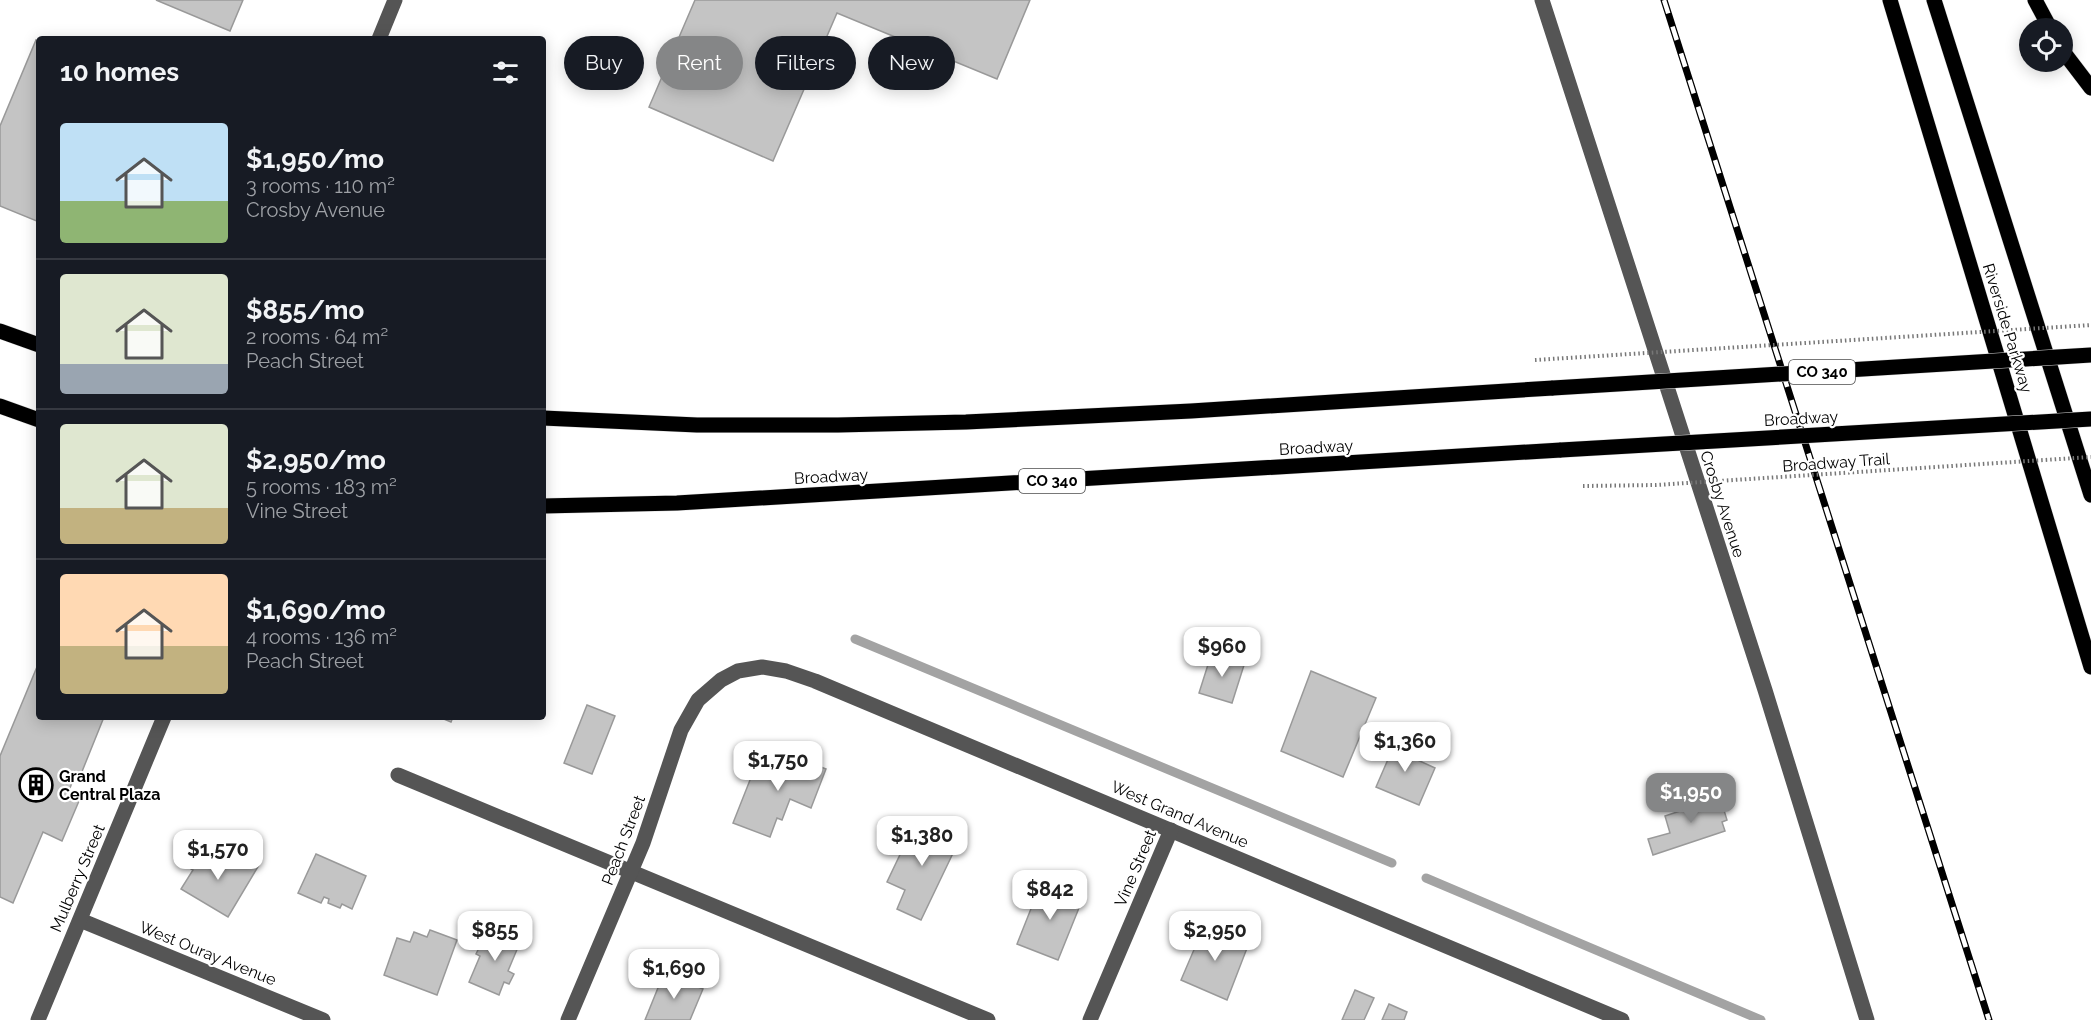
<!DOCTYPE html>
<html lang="en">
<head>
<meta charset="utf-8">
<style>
	:root { --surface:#171b24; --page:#20242c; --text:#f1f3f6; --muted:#9ea1a6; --line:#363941; --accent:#858687 }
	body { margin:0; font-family:Raleway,sans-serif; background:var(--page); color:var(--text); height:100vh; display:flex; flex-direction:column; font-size:22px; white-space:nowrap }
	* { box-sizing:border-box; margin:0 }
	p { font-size:20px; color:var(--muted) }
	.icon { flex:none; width:33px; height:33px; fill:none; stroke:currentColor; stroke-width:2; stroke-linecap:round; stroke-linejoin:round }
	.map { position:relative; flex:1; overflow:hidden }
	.side { position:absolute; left:36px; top:36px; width:510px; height:684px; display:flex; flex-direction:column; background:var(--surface); border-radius:6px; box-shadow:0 3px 15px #0003 }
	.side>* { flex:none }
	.banner { position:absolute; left:564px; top:36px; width:570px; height:54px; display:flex; gap:12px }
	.fabs { position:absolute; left:2019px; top:18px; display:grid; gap:12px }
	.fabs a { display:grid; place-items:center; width:54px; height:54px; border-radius:50%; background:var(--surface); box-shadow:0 3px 15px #0003; font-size:30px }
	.price { position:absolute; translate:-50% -51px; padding:0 14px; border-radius:12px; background:#fff; color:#222; font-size:20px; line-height:39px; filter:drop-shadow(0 2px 3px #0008) }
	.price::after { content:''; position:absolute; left:50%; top:36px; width:18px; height:14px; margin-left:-9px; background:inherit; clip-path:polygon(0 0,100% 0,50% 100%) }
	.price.selected { background:var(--accent); color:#fff }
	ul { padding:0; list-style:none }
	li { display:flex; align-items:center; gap:18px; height:150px; padding:0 24px }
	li+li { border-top:2px solid var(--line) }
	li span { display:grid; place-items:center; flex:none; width:168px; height:120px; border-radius:6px; color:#555 }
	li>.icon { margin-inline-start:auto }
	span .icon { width:72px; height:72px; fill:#fffc; stroke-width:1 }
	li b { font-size:26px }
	h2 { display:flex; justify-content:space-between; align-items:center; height:72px; padding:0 24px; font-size:26px }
	.pill { padding:0 21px; border-radius:27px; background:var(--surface); box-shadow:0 3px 15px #0003; font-size:21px; line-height:54px }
	.pill.selected { background:var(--accent); color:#fff }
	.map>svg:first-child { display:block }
</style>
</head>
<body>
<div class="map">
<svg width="2091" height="1020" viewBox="0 0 2091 1020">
	<rect width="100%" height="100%" fill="#fff"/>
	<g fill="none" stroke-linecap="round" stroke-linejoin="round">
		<g stroke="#a3a3a3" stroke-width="9">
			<path d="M855,639L1392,863"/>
			<path d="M1426,878L1761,1020"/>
		</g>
	</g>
	<g fill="#c4c4c4" stroke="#999" stroke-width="1.5">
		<path d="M156,0H243L230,31Z"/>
		<path d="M695,0H1030L997,79L837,13L773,161L649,107Z"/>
		<path d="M36,40L39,42V222L0,206V126Z"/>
		<path d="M1212,652L1245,662L1232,703L1199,693Z"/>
		<path d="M39,662V717H104L81,774L76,772L67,796L79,801L62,841L43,832L13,903L0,897V756Z"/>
		<path d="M1311,671L1376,698L1343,777L1281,751Z"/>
		<path d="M587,705L615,716L592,774L564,763Z"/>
		<path d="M439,717H453L451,722Z"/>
		<path d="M1399,734L1417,742L1411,757L1435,768L1419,805L1376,787Z"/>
		<path d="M774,749L826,769L811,808L790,799L782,820L777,818L770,837L733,823L752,775L762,779Z"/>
		<path d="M1703,789L1708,803L1716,800L1718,809L1723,807L1727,820L1722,822L1725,831L1653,855L1648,839L1670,833L1665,816L1692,807L1688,794Z"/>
		<path d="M917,819L957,838L952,848L955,849L921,920L897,909L905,890L887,882Z"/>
		<path d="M205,851L225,863L229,857L243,865L247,858L259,865L228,917L181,889L193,870L181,863L187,853L200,861Z"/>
		<path d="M316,854L366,876L352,909L342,904L340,908L328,903L329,899L324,897L321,903L298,893Z"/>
		<path d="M1042,881L1083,898L1058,960L1017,944Z"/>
		<path d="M1205,924L1249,943L1227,1000L1181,980Z"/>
		<path d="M493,928L521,940L508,971L514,974L509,984L504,982L499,995L469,982L480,956L476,954L480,946L484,947Z"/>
		<path d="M430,930L457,940L437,995L384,975L397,938L410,942L414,932L427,937Z"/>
		<path d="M664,973L703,989L690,1020H645Z"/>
		<path d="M1355,990L1374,998L1364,1020H1342Z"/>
		<path d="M1389,1004L1407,1012L1404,1020H1382Z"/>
	</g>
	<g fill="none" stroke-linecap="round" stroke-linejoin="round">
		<g stroke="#dbdbdb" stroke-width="16">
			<g id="major">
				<path d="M1890,0L2091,667"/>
				<path d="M1934,0L2091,495"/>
				<path d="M2035,0L2050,28"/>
				<path d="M2062,50L2091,88"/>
				<path d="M0,331L39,345"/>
				<path d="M0,406L39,420"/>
				<path d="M543,418L697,425H838L966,422L1191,411L1553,388"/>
				<path d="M543,506L677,503L1561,450"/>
			</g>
		</g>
		<g stroke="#555" stroke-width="15">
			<path d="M1542,0L1765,690L1867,1020"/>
			<path d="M379,39L395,0"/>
			<path d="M398,775L988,1020"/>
			<path d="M80,920L323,1020"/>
			<path d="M38,1020L164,717"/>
			<path d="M568,1020L643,843L681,730L698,700L721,680L738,671L762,667L786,671L815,681L1622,1020"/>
			<path d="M1090,1020L1171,830"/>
		</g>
		<use href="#major" stroke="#000" stroke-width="15"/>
		<g stroke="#000" stroke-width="7">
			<path id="rail" d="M1664,0L1989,1020"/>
		</g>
		<use href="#rail" stroke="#fff" stroke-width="4.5" stroke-dasharray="14" stroke-linecap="butt"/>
		<g stroke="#dbdbdb" stroke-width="16" stroke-linecap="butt">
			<g id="major-bridge">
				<path d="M1553,388L2091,355"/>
				<path d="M1561,450L2091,419"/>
			</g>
		</g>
		<g stroke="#777" stroke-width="4" stroke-dasharray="1.5 3" stroke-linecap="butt">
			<path d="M1535,360L2091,325"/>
			<path d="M1583,486L1656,485L2091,457"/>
		</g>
		<use href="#major-bridge" stroke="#000" stroke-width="15"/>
	</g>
	<defs>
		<g id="building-ring" transform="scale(1.725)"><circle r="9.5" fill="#fff" stroke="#000" stroke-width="1.5"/><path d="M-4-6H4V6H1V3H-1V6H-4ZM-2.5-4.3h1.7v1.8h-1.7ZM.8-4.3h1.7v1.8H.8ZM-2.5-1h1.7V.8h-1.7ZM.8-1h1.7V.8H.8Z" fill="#000"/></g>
	</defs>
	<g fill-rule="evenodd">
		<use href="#building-ring" x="36" y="785"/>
	</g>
	<g text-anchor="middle" stroke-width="4.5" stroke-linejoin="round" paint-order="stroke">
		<g fill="#fff" stroke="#4c4c4c" stroke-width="1.5">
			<rect x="1789" y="360" width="66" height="24" rx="4.5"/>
			<rect x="1019" y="469" width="66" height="24" rx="4.5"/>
		</g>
		<g font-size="15" font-weight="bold" fill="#000">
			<text x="1822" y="377">CO 340</text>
			<text x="1052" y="486">CO 340</text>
		</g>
		<g font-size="16" fill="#000" stroke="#fff">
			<text transform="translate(2008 328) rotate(73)" y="6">Riverside Parkway</text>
			<text transform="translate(1801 418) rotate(-3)" y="6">Broadway</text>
			<text transform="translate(1316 447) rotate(-3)" y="6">Broadway</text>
			<text transform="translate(1836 462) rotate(-4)" y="6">Broadway Trail</text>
			<text transform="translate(831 476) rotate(-3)" y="6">Broadway</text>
			<text transform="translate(1723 504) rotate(72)" y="6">Crosby Avenue</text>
			<text transform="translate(1180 814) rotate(23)" y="6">West Grand Avenue</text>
			<text transform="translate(623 840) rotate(-69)" y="6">Peach Street</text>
			<text transform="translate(1135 868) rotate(-67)" y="6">Vine Street</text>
			<text transform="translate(77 878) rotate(-67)" y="6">Mulberry Street</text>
			<text transform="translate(208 953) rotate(22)" y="6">West Ouray Avenue</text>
		</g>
		<g font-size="16" font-weight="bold" fill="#000" stroke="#fff" text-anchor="start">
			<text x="59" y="782">Grand<tspan x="59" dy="18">Central Plaza</tspan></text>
		</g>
	</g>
</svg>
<div class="fabs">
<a><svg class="icon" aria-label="locate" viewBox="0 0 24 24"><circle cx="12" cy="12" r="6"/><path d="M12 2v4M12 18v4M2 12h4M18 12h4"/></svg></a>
</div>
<b class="price" style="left:1222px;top:678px">$960</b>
<b class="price" style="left:1405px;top:773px">$1,360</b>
<b class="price" style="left:778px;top:792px">$1,750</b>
<b class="price selected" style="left:1691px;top:824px">$1,950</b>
<b class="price" style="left:922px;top:867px">$1,380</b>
<b class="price" style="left:218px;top:881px">$1,570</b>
<b class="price" style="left:1050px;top:921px">$842</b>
<b class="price" style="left:495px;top:962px">$855</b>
<b class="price" style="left:1215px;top:962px">$2,950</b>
<b class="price" style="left:674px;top:1000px">$1,690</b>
<div class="banner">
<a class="pill">Buy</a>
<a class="pill selected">Rent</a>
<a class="pill">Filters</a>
<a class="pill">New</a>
</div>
<section class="side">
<h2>10 homes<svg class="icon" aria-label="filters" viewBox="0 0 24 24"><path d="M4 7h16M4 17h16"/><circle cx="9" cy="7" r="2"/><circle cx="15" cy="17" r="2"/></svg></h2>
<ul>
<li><span style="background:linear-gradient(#bfe0f5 65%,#8fb573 0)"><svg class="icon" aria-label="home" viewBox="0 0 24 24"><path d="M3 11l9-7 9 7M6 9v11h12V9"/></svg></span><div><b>$1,950/mo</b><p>3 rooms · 110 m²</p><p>Crosby Avenue</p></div></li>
<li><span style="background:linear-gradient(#dfe7d0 75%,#9aa5b1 0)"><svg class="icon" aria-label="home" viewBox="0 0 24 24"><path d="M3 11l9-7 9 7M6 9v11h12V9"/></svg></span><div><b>$855/mo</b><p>2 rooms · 64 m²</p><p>Peach Street</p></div></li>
<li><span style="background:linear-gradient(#dfe7d0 70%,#c2b280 0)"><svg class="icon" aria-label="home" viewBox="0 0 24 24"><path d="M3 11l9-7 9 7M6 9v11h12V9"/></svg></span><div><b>$2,950/mo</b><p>5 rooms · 183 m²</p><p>Vine Street</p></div></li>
<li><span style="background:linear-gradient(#ffd9b3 60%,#c2b280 0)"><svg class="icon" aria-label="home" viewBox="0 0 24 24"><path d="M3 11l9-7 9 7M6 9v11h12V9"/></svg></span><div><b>$1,690/mo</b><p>4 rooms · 136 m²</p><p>Peach Street</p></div></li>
</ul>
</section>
</div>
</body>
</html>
